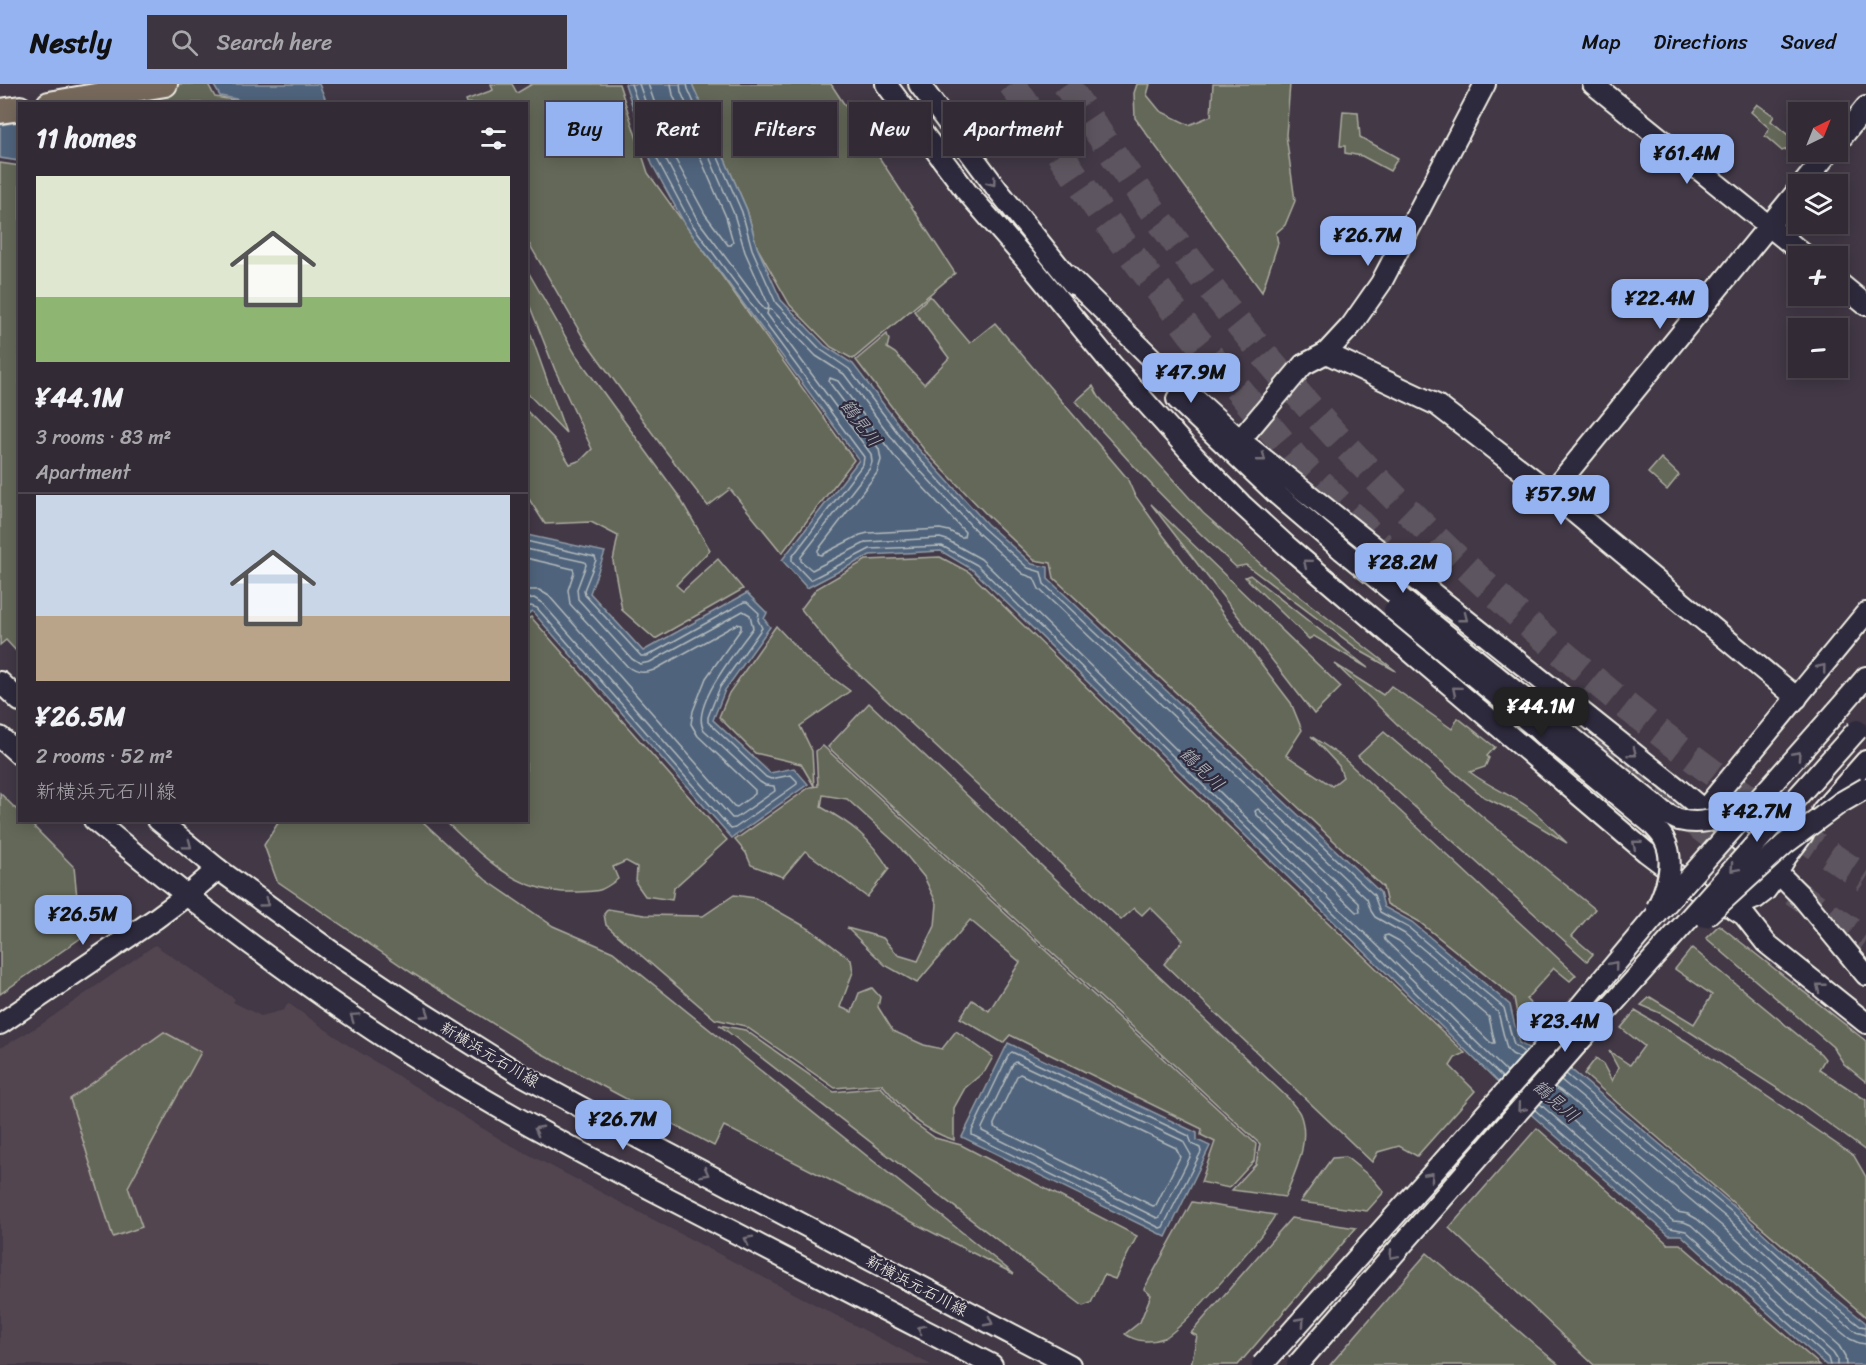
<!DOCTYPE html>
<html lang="en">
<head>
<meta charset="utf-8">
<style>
	:root { --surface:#322a34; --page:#3d3640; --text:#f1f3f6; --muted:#a8a7ac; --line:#4d464f; --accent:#95b2f1 }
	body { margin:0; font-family:Sriracha,"Klee One",sans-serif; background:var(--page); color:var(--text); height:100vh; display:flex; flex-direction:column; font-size:22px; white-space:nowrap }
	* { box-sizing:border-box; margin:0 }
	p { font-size:20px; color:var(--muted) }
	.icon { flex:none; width:33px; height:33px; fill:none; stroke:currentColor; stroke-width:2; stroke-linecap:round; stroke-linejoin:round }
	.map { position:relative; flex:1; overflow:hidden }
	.sheet { position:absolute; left:18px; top:18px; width:510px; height:720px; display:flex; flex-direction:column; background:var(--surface); border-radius:0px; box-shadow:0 3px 15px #0003,0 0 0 2px var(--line) }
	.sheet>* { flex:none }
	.banner { position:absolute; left:546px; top:18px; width:570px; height:54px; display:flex; gap:12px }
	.needle { width:39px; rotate:43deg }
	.tools { position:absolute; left:1788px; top:18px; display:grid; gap:12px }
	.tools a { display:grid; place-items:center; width:60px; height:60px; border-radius:0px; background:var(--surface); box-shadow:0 3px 15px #0003,0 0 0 2px var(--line); font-size:30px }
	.price { position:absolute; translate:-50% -51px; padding:0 14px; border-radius:12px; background:var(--accent); color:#111; font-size:20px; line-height:39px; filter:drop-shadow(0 2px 3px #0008) }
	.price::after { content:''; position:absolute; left:50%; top:36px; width:18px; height:14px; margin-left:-9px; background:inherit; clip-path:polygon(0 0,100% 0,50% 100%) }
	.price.on { background:#222; color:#fff }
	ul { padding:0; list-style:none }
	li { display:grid; align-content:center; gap:12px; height:318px; padding:0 18px }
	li+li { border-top:2px solid var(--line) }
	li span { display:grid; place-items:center; height:186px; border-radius:0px; color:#555 }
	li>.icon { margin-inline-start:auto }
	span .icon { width:108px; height:108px; fill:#fffc; stroke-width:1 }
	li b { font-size:26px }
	h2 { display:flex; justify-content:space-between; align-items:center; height:72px; padding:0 18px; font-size:26px }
	.pill { padding:0 21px; border-radius:0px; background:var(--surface); box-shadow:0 3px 15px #0003,0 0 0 2px var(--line); font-size:21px; line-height:54px }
	.pill.on { background:var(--accent); color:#111 }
	header { display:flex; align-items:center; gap:36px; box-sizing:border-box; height:84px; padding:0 30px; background:var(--accent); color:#111 }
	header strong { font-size:28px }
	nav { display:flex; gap:33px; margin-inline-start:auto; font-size:21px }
	.search { width:420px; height:54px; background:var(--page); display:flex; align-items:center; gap:15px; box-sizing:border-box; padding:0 21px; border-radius:0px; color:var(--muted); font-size:22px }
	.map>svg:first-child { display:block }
</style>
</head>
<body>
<header>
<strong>Nestly</strong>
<div class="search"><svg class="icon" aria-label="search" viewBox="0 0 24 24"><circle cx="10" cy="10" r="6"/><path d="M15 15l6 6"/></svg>Search here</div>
<nav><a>Map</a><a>Directions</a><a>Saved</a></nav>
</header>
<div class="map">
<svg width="1866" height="1281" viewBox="0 0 1866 1281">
	<rect width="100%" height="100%" fill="#423846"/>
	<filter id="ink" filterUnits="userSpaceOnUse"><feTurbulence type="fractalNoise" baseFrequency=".0167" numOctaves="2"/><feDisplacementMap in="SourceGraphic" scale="12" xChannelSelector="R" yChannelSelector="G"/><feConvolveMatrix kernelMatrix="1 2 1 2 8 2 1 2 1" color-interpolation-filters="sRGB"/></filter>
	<g filter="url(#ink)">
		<path fill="#524550" d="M155,861L235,915L233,918L261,932L284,926L288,919L348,961L503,1057L931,1281H0V964L39,942Z"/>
		<g fill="#646758" stroke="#acaca0" stroke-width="1.5">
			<path d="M133,0H208L215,13L240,17L242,19H146Z"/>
			<path d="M491,0H512L517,9L532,0H619L648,89L854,376L782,469L730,405L708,422L661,361L584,255L527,156L526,20L467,19L466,16L493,6Z"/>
			<path d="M692,0H831L955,189L853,275L831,263L790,221L757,163L747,126Z"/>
			<path d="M1137,0H1150L1147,11L1160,27L1189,41L1211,32L1213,0H1290L1286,51L1295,117L1285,141L1276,149L1278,159L1262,208L1135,34L1134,9Z"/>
			<path d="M1757,20L1774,32L1771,37L1793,55L1798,56V68H1810L1812,71L1805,79L1790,64L1782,67L1765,52L1769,44L1751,28Z"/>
			<path d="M1343,27L1358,28L1360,53L1398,74L1390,87L1362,72L1345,69V62H1340Z"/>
			<path d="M0,79L20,82L19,570L6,556L0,561Z"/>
			<path d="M526,184L576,271L678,411L710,466L676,501L683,507L718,475L743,505L655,555L622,526L613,477L618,452L591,438L545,440L527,412V327L555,356L570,380L581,376L592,365L555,286L527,215Z"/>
			<path d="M930,212L970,259L995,239L1127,394L1134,410L1163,451L1291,619L1302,646L1286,671L1332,702L1343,693L1339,682L1311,652L1341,672L1576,891L1570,897L1554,884L1526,915L1540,930L1521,951L1514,914L1418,837L1387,820L1383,803L1054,494L1051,479L1034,476L989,433L926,368L856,276L887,250L889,256L887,264L895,269L924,300L949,274L914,227Z"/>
			<path d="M526,240H527L566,349L527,309Z"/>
			<path d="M1093,302L1099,313L1203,429L1281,498L1396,587L1362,568L1246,481L1236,483C1179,431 1126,376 1076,317Z"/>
			<path d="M1661,374L1679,391L1667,406L1648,389Z"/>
			<path d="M1151,420L1341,603L1314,630Z"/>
			<path d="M940,473L969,488L1272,785L1465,969L1455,974L1450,982L1475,1007L1417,1072L1399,1062L1378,1068L1372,1078L1164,880L1183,856L1150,823L1142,831L1134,824L1121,836L836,569L801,525L816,505L866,476Z"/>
			<path d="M1250,491L1368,584L1314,552L1309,555L1245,493Z"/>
			<path d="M531,533L727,756L674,804L672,816L645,812L636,799L637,783L626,777L613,783L618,795C599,809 599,807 575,808C517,810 485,774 445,737L526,736V536Z"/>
			<path d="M776,542L808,576L850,607L800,642L812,667L814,702L801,680L755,669L719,633L729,609Z"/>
			<path d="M1335,580L1383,611L1391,602L1452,645L1458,634L1495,663L1487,672L1489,674L1485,683L1470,688C1488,702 1509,710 1528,723C1542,733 1554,747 1567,759L1515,728L1484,713L1400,643Z"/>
			<path d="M869,619L1289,1015C1292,1020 1298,1025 1300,1030C1311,1057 1295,1088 1285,1113L1232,1106L1256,1080L1260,1060L828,663Z"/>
			<path d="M1384,648L1483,733L1595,825L1572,852L1593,870L1587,877L1358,672Z"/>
			<path d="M823,662L1256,1060L1254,1077L1229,1104L1201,1098L1215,1058L1201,1051L1202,1045L1010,951L1003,959L960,934L972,916L989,927L1020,878L970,836L917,899L885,881L847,844L883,854L898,871L918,877L935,842L937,820L924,793L898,761L847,715L823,711L821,723C852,740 870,754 889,785L867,813L805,767L783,793L751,781L746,769L735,756L810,703L818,702L816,667Z"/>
			<path d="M0,709L19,728L20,736L28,737L74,783L81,854L0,910Z"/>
			<path d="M276,737H422L486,796L553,842L613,868L1014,1190L724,1042L714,1062L535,966L412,889L277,797L264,761L278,739Z"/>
			<path d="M734,811L755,814L811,846L851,876L853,888L840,923L852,928L859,909L872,904L880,913L878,923L893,947L924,961L942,965L956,947L993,973L985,987L965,1004L954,1024V1056C918,1044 906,1028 882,1000L835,1004L745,942L715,935L606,841L604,830L608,825L644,831L703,832Z"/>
			<path d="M1719,841L1866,957V998L1844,980L1833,963L1706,854Z"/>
			<path d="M1692,864L1821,970L1825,975L1819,985L1866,1016V1067L1803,1021L1662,930L1641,921L1650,913L1694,940L1712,911L1675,885Z"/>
			<path d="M1635,927L1686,957L1854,1072L1866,1093V1233L1584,990L1596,974L1603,980L1612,997L1618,984L1609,967L1630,981L1644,962L1621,944Z"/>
			<path d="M719,941L745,946L834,1008L881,1003L910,1036L935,1054L961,1061L1137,1152L1115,1195L1104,1191L1091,1219L1083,1222Z"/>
			<path d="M164,948L201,968L128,1103L142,1143L113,1153L70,1015Z"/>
			<path d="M1537,1044L1668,1160H1680L1820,1281H1594L1449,1144Z"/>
			<path d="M1346,1073L1373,1095L1384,1108L1367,1127L1300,1118L1332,1074Z"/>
			<path d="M1192,1118L1275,1131C1266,1149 1181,1247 1164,1254C1151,1259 1136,1258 1125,1250L1140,1238L1151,1211L1144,1205Z"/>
			<path d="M1291,1134L1356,1144L1238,1281H1191L1197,1252L1191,1249Z"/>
			<path d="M1427,1169L1559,1281H1330Z"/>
		</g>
		<g fill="#50647b" stroke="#929ca7" stroke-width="1.5">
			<path d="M213,0H319L327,19H245L236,15L220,12Z"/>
			<path d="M625,0H692L747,126L757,163L781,216L825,262L853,280L912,358L987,440L1032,480L1048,483V495L1380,808L1384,823L1412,838L1510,921L1519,959L1574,988L1737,1125L1823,1204L1866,1239V1281H1826L1681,1151H1669L1534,1033L973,486L941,467L870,471L807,504L782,476L859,376L686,142L652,80Z"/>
			<path d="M19,38V77L0,74V41Z"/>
			<path d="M527,451L605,468L590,509L643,567L747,509L767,529L764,535L770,543L725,606L713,636L770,689L794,684L808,700L732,754L532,527L527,531Z"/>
			<path d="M1008,959L1197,1049V1056L1210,1062L1166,1153L962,1053Z"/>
		</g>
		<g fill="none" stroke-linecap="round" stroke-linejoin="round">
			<g stroke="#b2b9bc" stroke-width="1.5">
				<path d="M631,0L658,77L691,139L864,373L863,380L792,473V477L810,496L870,465L942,462L977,481L1503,994"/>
				<path d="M639,0L665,74L697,135L764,225L768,226L767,230L871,370L872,378L870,384L801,473V477L812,486L867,458L940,454L947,456L981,475L1507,988"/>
				<path d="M648,0L673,71L705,130L728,161H731L733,158L726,133L673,11L671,0"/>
				<path d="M680,0L681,8L734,130L745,168L769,222L768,225L772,226L816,272L844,290L901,366L978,449L1023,490L1034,494L1039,505L1367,815L1371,827L1375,833L1405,850L1498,928L1507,965L1512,970L1520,974"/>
				<path d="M687,0L688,5L742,128L752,165L776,219L821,266L849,285L907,361L983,444L1028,484L1041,488L1044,500L1374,811L1380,828L1409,844L1504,924L1514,961L1525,969"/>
				<path d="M830,294L838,297L894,372L965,448L964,453H961L949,447L940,445L868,449L860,451L821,471L818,470V466L877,389L881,376L879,365L829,298Z"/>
				<path d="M526,457L595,473L596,476L584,506L585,511L641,572H647L744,518H747L759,529L758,536L762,544L720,603L708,633V638L766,693L771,695L791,691L797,697V700L735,744L731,745L537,524L531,522L526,523"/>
				<path d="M526,465L585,478L586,481L577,505L578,515L632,575L640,580L650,578L743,527L750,531L753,544C739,563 689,624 704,646L760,698L765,701L774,702L775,707L736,734H732L542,519L534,514L526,515"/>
				<path d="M526,474L573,485L574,488L568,506L570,520L627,582C635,589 644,590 654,586L737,540L741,541V545L706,594L693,627L691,640L698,652L755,706V710L737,723L734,722L549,512L539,506H526"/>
				<path d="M1258,725L1359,819L1360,828H1356L1256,730L1255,727Z"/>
				<path d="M1388,851L1399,857L1489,933L1495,959H1491L1385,856L1384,852Z"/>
				<path d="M1012,968L1189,1052L1192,1060L1200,1064L1201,1068L1163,1143L1160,1144L972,1051V1047L1009,970Z"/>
				<path d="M1016,978L1183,1057L1191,1071L1160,1133L1157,1134L982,1047V1044L1013,980Z"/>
				<path d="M1020,990L1176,1064L1180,1073L1156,1121L1153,1122L994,1043V1040L1017,992Z"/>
				<path d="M1566,990L1733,1129L1819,1209L1860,1242L1866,1243"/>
				<path d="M1561,996L1728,1135L1815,1215L1856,1248L1866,1251"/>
				<path d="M1554,1003L1561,1007L1722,1142L1809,1222L1850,1255L1859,1259L1866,1260"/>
				<path d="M1546,1013L1677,1128L1688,1130L1697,1135L1839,1262L1845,1272L1846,1281"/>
				<path d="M1540,1020L1673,1137L1684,1138L1691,1141L1833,1269L1837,1275V1281"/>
				<path d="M1535,1026L1670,1144L1686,1147L1828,1274L1830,1281"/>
			</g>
			<g stroke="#5d545e" stroke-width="28" stroke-dasharray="28 14" stroke-linecap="butt">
				<path d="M1012,0L1102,131L1191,249L1296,375L1382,462"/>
				<path d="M1066,0C1146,122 1233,241 1333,349C1490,519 1671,669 1866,795"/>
				<path d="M1466,545L1596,660L1713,753L1866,857"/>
			</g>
			<g stroke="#f4f1e8" stroke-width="24">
				<g id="minor">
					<path d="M886,0L966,107L1032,183L1113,282L1194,372L1241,420L1289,464L1646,768L1710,816L1716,820L1730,822L1739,821L1756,814L1765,807L1771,799L1786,773L1803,750"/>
					<path d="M919,0L997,105L1073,200"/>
					<path d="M1593,0L1806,172"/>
					<path d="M1838,58L1866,23"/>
					<path d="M1803,100L1829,68"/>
					<path d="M1066,190L1173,295L1240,356L1676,703L1777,788L1801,812L1866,891"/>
					<path d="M1838,198L1866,221"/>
					<path d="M1326,269L1437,321L1551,409L1797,614"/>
					<path d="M1177,315L1279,412L1342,466"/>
					<path d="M1240,356L1303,281L1326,269L1351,242L1381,199L1485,0"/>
					<path d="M1551,409L1798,106"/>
					<path d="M0,598L20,617"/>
					<path d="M1836,628L1866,593"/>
					<path d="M0,653L20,671"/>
					<path d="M1704,726L1866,529"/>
					<path d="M1822,727L1866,677"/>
					<path d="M94,736C197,822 304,904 418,975C510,1033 607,1083 705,1133C801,1183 896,1232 992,1281"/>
					<path d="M158,736L218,785L335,870L426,931L520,990L614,1041L1070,1281"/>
					<path d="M1730,822L1744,831L1766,859L1866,939"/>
					<path d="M0,940L155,835L186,812L218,785"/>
				</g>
			</g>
			<g stroke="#f4f1e8" stroke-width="28">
				<g id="major">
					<path d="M49,20L165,0"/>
					<path d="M0,27L20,24"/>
				</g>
			</g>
			<use href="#minor" stroke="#2f2a3d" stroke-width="20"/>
			<use href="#major" stroke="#76695c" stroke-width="24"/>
			<g stroke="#f4f1e8" stroke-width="24" stroke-linecap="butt">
				<g id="minor-bridge">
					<path d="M1342,466L1662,727C1667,730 1673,734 1679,736C1703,742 1728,733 1748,720"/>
					<path d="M1394,526L1652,740C1656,745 1661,749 1664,755C1676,777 1667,803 1657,824"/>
					<path d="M1705,833L1785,760L1840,719L1866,704"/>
					<path d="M1262,1281L1561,945L1651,837L1836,628"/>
					<path d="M1297,1281L1579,958L1857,646"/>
				</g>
			</g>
			<use href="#minor-bridge" stroke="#2f2a3d" stroke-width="20"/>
		</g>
		<defs><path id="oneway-chevron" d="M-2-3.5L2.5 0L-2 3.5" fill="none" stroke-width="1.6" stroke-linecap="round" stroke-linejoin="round" transform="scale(1.5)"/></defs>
		<g stroke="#747079">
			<use href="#oneway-chevron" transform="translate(992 98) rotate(53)"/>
			<use href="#oneway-chevron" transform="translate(1262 374) rotate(38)"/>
			<use href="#oneway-chevron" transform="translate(1307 479) rotate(-140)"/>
			<use href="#oneway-chevron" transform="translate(1464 534) rotate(38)"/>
			<use href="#oneway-chevron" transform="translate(1822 584) rotate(-51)"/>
			<use href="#oneway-chevron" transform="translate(1456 606) rotate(-140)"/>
			<use href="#oneway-chevron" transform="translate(1633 669) rotate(38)"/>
			<use href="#oneway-chevron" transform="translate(1797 671) rotate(-48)"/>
			<use href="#oneway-chevron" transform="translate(1636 760) rotate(-140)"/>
			<use href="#oneway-chevron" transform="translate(188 761) rotate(37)"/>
			<use href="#oneway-chevron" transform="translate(1734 784) rotate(132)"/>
			<use href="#oneway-chevron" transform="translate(265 819) rotate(36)"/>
			<use href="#oneway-chevron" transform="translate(1614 881) rotate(-50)"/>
			<use href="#oneway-chevron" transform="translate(1820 903) rotate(-141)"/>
			<use href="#oneway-chevron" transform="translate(426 930) rotate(33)"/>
			<use href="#oneway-chevron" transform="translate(354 933) rotate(-145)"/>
			<use href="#oneway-chevron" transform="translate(1521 1024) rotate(131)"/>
			<use href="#oneway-chevron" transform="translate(538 1046) rotate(-152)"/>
			<use href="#oneway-chevron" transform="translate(705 1089) rotate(28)"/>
			<use href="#oneway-chevron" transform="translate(1430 1092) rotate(-48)"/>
			<use href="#oneway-chevron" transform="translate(748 1156) rotate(-153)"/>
			<use href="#oneway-chevron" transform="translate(1393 1171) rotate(131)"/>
			<use href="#oneway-chevron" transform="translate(1301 1237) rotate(-48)"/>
			<use href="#oneway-chevron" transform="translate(989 1238) rotate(28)"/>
			<use href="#oneway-chevron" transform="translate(921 1245) rotate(-153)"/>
		</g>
	</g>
	<g text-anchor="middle" stroke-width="4.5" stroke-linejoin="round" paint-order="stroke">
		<g font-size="16" fill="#f4f1e8" stroke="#2f2a3d">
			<text transform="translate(490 970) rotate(31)" y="6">新横浜元石川線</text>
			<text transform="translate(917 1201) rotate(28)" y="6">新横浜元石川線</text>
		</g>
		<g font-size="18" font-style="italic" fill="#b2b9bc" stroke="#2f2a3d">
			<text transform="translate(861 339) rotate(53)" y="6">鶴見川</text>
			<text transform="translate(1202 685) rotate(44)" y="6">鶴見川</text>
			<text transform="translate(1556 1017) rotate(41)" y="6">鶴見川</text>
		</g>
	</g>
</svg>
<div class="tools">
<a><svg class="needle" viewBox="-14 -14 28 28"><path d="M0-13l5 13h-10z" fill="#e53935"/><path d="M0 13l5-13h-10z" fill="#a8a7ac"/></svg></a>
<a><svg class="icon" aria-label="layers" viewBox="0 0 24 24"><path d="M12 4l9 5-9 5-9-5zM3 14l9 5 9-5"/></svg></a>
<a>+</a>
<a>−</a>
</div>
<b class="price" style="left:1687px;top:101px">¥61.4M</b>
<b class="price" style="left:1368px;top:183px">¥26.7M</b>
<b class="price" style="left:1660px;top:246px">¥22.4M</b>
<b class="price" style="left:1191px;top:320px">¥47.9M</b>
<b class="price" style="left:1561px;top:442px">¥57.9M</b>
<b class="price" style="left:1403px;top:510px">¥28.2M</b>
<b class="price on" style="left:1541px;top:654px">¥44.1M</b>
<b class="price" style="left:1757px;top:759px">¥42.7M</b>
<b class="price" style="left:83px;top:862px">¥26.5M</b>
<b class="price" style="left:1565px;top:969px">¥23.4M</b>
<b class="price" style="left:623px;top:1067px">¥26.7M</b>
<div class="banner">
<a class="pill on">Buy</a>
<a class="pill">Rent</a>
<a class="pill">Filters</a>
<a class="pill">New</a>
<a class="pill">Apartment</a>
</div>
<section class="sheet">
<h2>11 homes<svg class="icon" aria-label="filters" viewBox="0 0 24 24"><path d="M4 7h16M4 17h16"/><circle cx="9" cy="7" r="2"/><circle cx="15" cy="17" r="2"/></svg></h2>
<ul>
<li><span style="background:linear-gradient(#dfe7d0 65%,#8fb573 0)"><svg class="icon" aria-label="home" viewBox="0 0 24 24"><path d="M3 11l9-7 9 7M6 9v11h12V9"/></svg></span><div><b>¥44.1M</b><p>3 rooms · 83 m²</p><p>Apartment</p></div></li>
<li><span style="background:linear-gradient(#c9d6e8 65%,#b9a48a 0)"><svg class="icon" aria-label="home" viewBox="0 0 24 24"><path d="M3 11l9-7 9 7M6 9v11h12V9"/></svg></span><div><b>¥26.5M</b><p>2 rooms · 52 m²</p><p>新横浜元石川線</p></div></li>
</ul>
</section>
</div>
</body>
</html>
